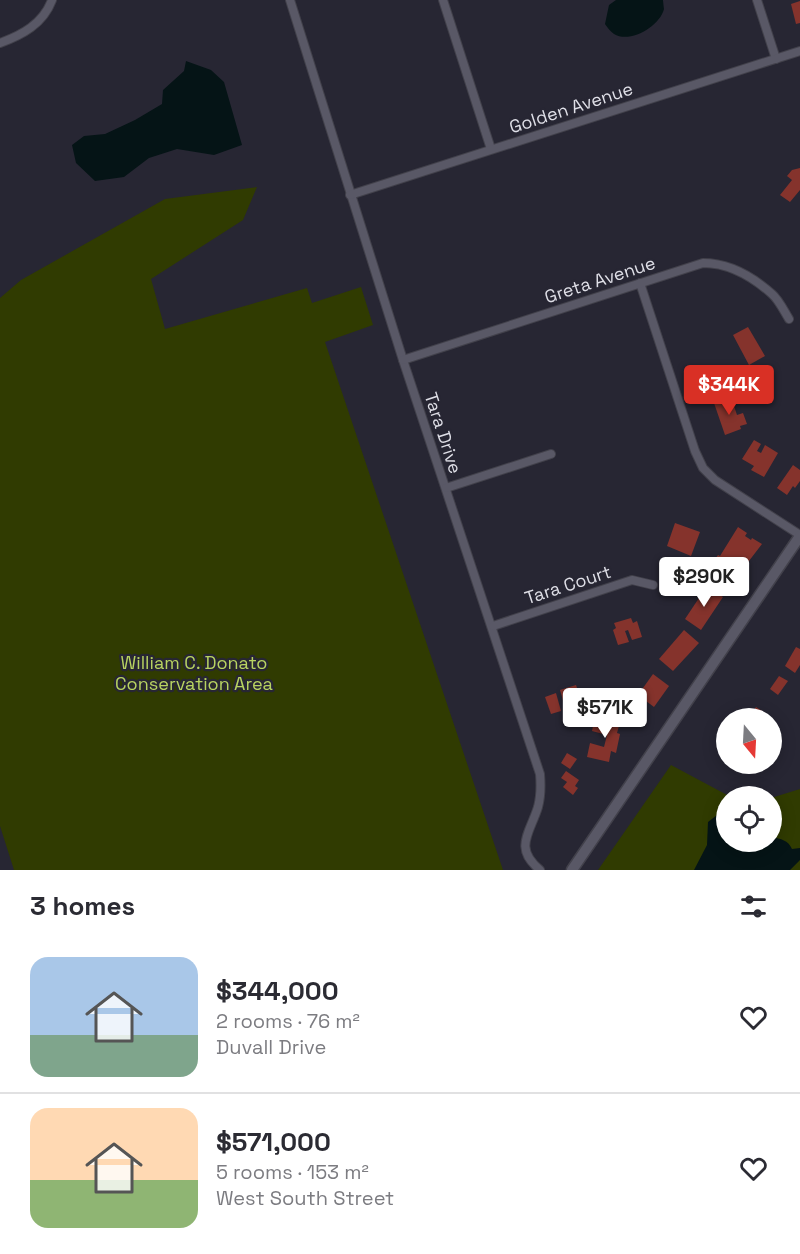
<!DOCTYPE html>
<html lang="en">
<head>
<meta charset="utf-8">
<style>
	:root { --surface:#fff; --page:#f2f2f3; --text:#2b2b33; --muted:#7c7c81; --line:#e1e1e2; --accent:#d93025 }
	body { margin:0; font-family:"Space Grotesk",sans-serif; background:var(--page); color:var(--text); height:100vh; display:flex; flex-direction:column; font-size:22px; white-space:nowrap }
	* { box-sizing:border-box; margin:0 }
	p { font-size:20px; color:var(--muted) }
	.icon { flex:none; width:33px; height:33px; fill:none; stroke:currentColor; stroke-width:2; stroke-linecap:round; stroke-linejoin:round }
	.map { position:relative; height:870px; overflow:hidden }
	.drawer { display:flex; flex-direction:column; background:var(--surface); flex:1 }
	.drawer>* { flex:none }
	.needle { width:39px; rotate:162deg }
	.buttons { position:absolute; left:716px; top:708px; display:grid; gap:12px }
	.buttons a { display:grid; place-items:center; width:66px; height:66px; border-radius:50%; background:var(--surface); box-shadow:0 3px 15px #0003; font-size:30px }
	.price { position:absolute; translate:-50% -51px; padding:0 14px; border-radius:6px; background:#fff; color:#222; font-size:20px; line-height:39px; filter:drop-shadow(0 2px 3px #0008) }
	.price::after { content:''; position:absolute; left:50%; top:36px; width:18px; height:14px; margin-left:-9px; background:inherit; clip-path:polygon(0 0,100% 0,50% 100%) }
	.price.selected { background:var(--accent); color:#fff }
	ul { padding:0; list-style:none }
	li { display:flex; align-items:center; gap:18px; height:150px; padding:0 30px }
	li+li { border-top:2px solid var(--line) }
	li span { display:grid; place-items:center; flex:none; width:168px; height:120px; border-radius:18px; color:#555 }
	li>.icon { margin-inline-start:auto }
	span .icon { width:72px; height:72px; fill:#fffc; stroke-width:1 }
	li b { font-size:26px }
	h2 { display:flex; justify-content:space-between; align-items:center; height:72px; padding:0 30px; font-size:26px }
	.map>svg:first-child { display:block }
</style>
</head>
<body>
<div class="map">
<svg width="800" height="870" viewBox="0 0 800 870">
	<rect width="100%" height="100%" fill="#272633"/>
	<g fill="#303b01">
		<path d="M257,187L243,220L151,279L165,329L307,288L312,303L361,287L373,325L325,342L503,870H14L0,826V298L21,280L165,199Z"/>
		<path d="M671,765L729,796H726V842H771V798L800,789V870H598Z"/>
	</g>
	<g fill="#051416">
		<path d="M616,0H663C663,1 664,9 664,9C660,26 630,44 614,34C611,32 607,27 605,24L609,5Z"/>
		<path d="M186,61L211,70L224,82L242,145L214,155L177,149L149,158L124,177L95,181L76,163L72,145L84,136L105,134L135,120L162,104L163,90L184,71Z"/>
		<path d="M726,810V842H771L772,837C781,839 788,840 792,849L800,848V860L790,870H694L707,845L708,822L721,812Z"/>
	</g>
	<g fill="#85332c">
		<path d="M800,1V23L796,24L791,4Z"/>
		<path d="M800,168V190L790,202L780,195L792,180L787,176L792,170Z"/>
		<path d="M748,327L765,356L749,365L733,335Z"/>
		<path d="M731,397L737,415L743,413L747,424L740,426L741,429L725,435L714,403Z"/>
		<path d="M754,440L761,444L757,451L761,453L765,445L778,453L764,477L751,470L754,466L742,459Z"/>
		<path d="M793,465L800,470V481L795,488L793,486L787,495L777,488Z"/>
		<path d="M675,523L700,532L691,556L667,546Z"/>
		<path d="M738,527L747,533L745,536L751,540L752,538L762,544L742,570L743,572L735,583L725,577L727,575L722,571L720,573L710,566L718,555L720,556Z"/>
		<path d="M707,586L723,597L701,630L685,619Z"/>
		<path d="M631,618L633,623L637,621L642,637L632,640L628,630L625,631L629,642L618,645L613,630L616,628L614,623Z"/>
		<path d="M684,630L699,643L673,671L659,659Z"/>
		<path d="M796,647L800,649V665L795,673L785,666Z"/>
		<path d="M653,674L669,686L654,707L638,695Z"/>
		<path d="M779,676L788,681L778,695L770,689Z"/>
		<path d="M576,685L583,705L566,711L560,690Z"/>
		<path d="M556,693L561,711L551,714L545,697Z"/>
		<path d="M756,707L768,715L765,718H749Z"/>
		<path d="M595,716L620,722L617,733L620,734L616,753L611,751L609,762L587,757L590,743L604,747L607,735L592,731Z"/>
		<path d="M567,753L577,759L570,769L561,763Z"/>
		<path d="M566,771L579,780L575,786L578,788L573,795L563,787L567,782L561,778Z"/>
	</g>
	<g fill="none" stroke-linecap="round" stroke-linejoin="round">
		<g stroke="#42414b" stroke-width="10">
			<g id="street">
				<path d="M290,0L403,360L540,774C541,786 541,796 538,807C530,833 513,848 540,870"/>
				<path d="M443,0L491,149"/>
				<path d="M757,0L776,59"/>
				<path d="M0,43C22,35 43,24 52,0"/>
				<path d="M350,195L800,51"/>
				<path d="M640,283L695,451L703,468L715,480L800,535"/>
				<path d="M403,360L703,263C729,263 753,277 772,294C779,300 784,311 789,319"/>
				<path d="M446,488L551,454"/>
				<path d="M493,626L632,580L653,585"/>
			</g>
		</g>
		<g stroke="#42414b" stroke-width="13">
			<path id="secondary" d="M572,870L800,536"/>
		</g>
		<use href="#street" stroke="#595866" stroke-width="8"/>
		<use href="#secondary" stroke="#595866" stroke-width="10"/>
	</g>
	<g text-anchor="middle" stroke-width="4.5" stroke-linejoin="round" paint-order="stroke">
		<g font-size="18" fill="#dfdfe7" stroke="#272633">
			<text transform="translate(571 108) rotate(-18)" y="6">Golden Avenue</text>
			<text transform="translate(600 280) rotate(-18)" y="6">Greta Avenue</text>
			<text transform="translate(443 433) rotate(72)" y="6">Tara Drive</text>
			<text transform="translate(568 585) rotate(-18)" y="6">Tara Court</text>
		</g>
		<g font-size="18" fill="#b8d361" stroke="#272633">
			<text x="194" y="669">William C. Donato<tspan x="194" dy="21">Conservation Area</tspan></text>
		</g>
	</g>
</svg>
<div class="buttons">
<a><svg class="needle" viewBox="-14 -14 28 28"><path d="M0-13l5 13h-10z" fill="#e53935"/><path d="M0 13l5-13h-10z" fill="#7c7c81"/></svg></a>
<a><svg class="icon" aria-label="locate" viewBox="0 0 24 24"><circle cx="12" cy="12" r="6"/><path d="M12 2v4M12 18v4M2 12h4M18 12h4"/></svg></a>
</div>
<b class="price selected" style="left:729px;top:416px">$344K</b>
<b class="price" style="left:704px;top:608px">$290K</b>
<b class="price" style="left:605px;top:739px">$571K</b>
</div>
<section class="drawer">
<h2>3 homes<svg class="icon" aria-label="filters" viewBox="0 0 24 24"><path d="M4 7h16M4 17h16"/><circle cx="9" cy="7" r="2"/><circle cx="15" cy="17" r="2"/></svg></h2>
<ul>
<li><span style="background:linear-gradient(#a9c7e8 65%,#7fa58c 0)"><svg class="icon" aria-label="home" viewBox="0 0 24 24"><path d="M3 11l9-7 9 7M6 9v11h12V9"/></svg></span><div><b>$344,000</b><p>2 rooms · 76 m²</p><p>Duvall Drive</p></div><svg class="icon" aria-label="heart" viewBox="0 0 24 24"><path d="M12 20l-8-8c-3-5 5-10 8-4 3-6 11-1 8 4z"/></svg></li>
<li><span style="background:linear-gradient(#ffd9b3 60%,#8fb573 0)"><svg class="icon" aria-label="home" viewBox="0 0 24 24"><path d="M3 11l9-7 9 7M6 9v11h12V9"/></svg></span><div><b>$571,000</b><p>5 rooms · 153 m²</p><p>West South Street</p></div><svg class="icon" aria-label="heart" viewBox="0 0 24 24"><path d="M12 20l-8-8c-3-5 5-10 8-4 3-6 11-1 8 4z"/></svg></li>
</ul>
</section>
</body>
</html>
